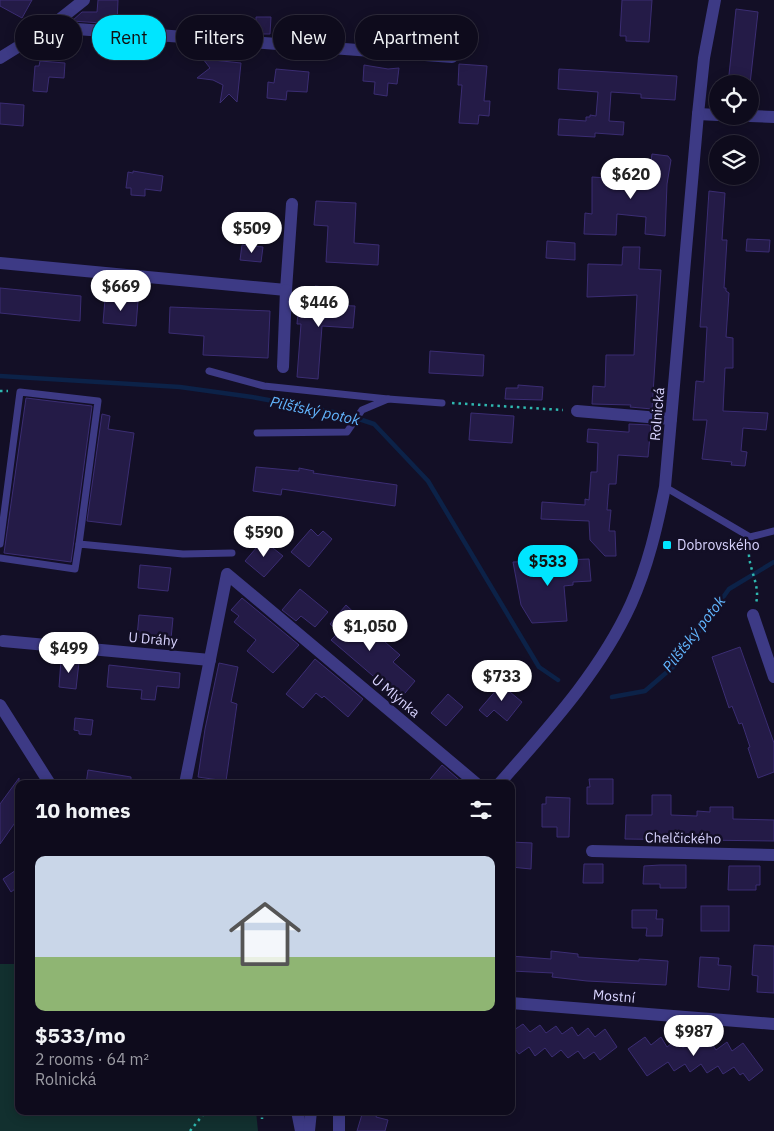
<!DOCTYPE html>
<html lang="en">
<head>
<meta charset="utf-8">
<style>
	:root { --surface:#0e0b1c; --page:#171425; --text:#f1f3f6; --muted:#9b9ba3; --line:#2e2b3b; --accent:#00e5ff }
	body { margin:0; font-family:"IBM Plex Sans",sans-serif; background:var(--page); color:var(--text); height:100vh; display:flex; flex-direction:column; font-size:19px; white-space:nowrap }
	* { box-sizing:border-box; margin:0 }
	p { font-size:16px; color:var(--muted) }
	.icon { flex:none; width:28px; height:28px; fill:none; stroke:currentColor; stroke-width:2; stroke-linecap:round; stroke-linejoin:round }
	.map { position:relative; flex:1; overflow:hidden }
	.drawer { position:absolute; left:15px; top:780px; width:500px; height:335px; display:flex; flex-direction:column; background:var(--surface); border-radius:10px; box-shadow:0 2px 12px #0003,0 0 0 1px var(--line) }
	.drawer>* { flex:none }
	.guide { position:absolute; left:15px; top:15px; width:500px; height:45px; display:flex; gap:10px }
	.controls { position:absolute; left:709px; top:75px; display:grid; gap:10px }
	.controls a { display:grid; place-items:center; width:50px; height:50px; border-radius:50%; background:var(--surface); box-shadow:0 2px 12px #0003,0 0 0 1px var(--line); font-size:25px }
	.price { position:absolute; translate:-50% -42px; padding:0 11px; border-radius:18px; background:#fff; color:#222; font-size:16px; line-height:32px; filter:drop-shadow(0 1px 2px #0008) }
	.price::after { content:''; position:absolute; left:50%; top:30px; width:15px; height:11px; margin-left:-8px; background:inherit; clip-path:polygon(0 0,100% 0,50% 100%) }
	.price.selected { background:var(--accent); color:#111 }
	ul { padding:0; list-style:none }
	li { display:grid; align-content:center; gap:10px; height:265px; padding:0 20px }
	li span { display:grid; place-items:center; height:155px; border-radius:10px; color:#555 }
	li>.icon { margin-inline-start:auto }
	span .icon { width:90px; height:90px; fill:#fffc; stroke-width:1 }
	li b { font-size:21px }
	h2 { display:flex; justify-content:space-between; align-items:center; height:60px; padding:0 20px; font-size:21px }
	.pill { padding:0 18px; border-radius:22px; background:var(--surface); box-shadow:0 2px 12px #0003,0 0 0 1px var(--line); font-size:18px; line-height:45px }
	.pill.selected { background:var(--accent); color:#111 }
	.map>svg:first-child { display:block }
</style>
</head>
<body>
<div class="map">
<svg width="774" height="1131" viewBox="0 0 774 1131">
	<rect width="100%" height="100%" fill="#130f26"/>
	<path fill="#12302f" d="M0,964H19V1111H256L258,1131H0Z"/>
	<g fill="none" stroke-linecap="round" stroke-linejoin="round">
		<g stroke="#0c2248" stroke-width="4.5">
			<path d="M0,376L180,387L252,397L344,414L374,424L428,481L539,667L558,680"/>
			<path d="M612,697L645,691L674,666L729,589L774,562"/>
		</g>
	</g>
	<g fill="#241b47" stroke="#3b2d73">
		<path d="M0,0H32L22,18L0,6Z"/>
		<path d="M98,0H118L117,24L72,21L82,12H97Z"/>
		<path d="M622,0H652L649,42L626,41V36H620Z"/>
		<path d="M736,9L758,12L750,84H728Z"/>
		<path d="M256,17H271L270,34H256Z"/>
		<path d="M203,59L241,63L237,102L229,94L220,103L223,85L213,80L197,78L210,68Z"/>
		<path d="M40,61L65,63L64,78L49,77L47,92L33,91L35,66H39Z"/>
		<path d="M459,64L487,66L484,101H490L489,116L479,115L478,124L459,123L462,85H458Z"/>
		<path d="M364,65L388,69L399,68L397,84L388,83L387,96L374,94L375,82L363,81Z"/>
		<path d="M276,69L309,72L307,92L287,91L286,100L267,98L268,82L274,83Z"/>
		<path d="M559,69L677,76L675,100L641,98V94L611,92L609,121L624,122L623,135L595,133V137L558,135L559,119L586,121V117H590V115L596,116L598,92L558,89Z"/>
		<path d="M0,103L24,105L23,126L0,124Z"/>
		<path d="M652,154L668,156L671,160L667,184L665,236L645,234L646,217L617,214L616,235L584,234L585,213L592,214V177L637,180L641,172L650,170Z"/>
		<path d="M133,171L163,176L161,191L145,189V196L131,195V188H126L128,172L133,173Z"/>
		<path d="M709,191L725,193L722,240H727L724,288H726V291L729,293L726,337L733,338V368H725L723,411L768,413L766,430L743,428L741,451L747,452L745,466L731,465L732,462L702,459L707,420H693L696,381L704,382L707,327H700Z"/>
		<path d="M316,201L356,203L354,243L379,245L378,265L326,262L328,226L314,225Z"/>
		<path d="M747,239L770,240L769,252L746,251Z"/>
		<path d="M547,241L575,243V260L546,258Z"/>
		<path d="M242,245L263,247L261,262L240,260Z"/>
		<path d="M623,247H640L639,269L661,270L652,409L630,407L631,405L592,404L593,386L605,387L606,355H634L637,295L587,297L588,264L622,265Z"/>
		<path d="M315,286L334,288L333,305L355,306L353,328L322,326L318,379L297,377L301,324H297L299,300L314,301Z"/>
		<path d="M0,288L81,296L80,321L0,313Z"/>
		<path d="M105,299L138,301L136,326L103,323Z"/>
		<path d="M170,307L270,311L268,358L203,355L204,336L169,333Z"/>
		<path d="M430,351L484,355L483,376L429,373Z"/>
		<path d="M518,385L543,387L542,400L505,399L506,388H518Z"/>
		<path d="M26,398L92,406L71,562L4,553Z"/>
		<path d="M471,413L514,416L512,443L469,440Z"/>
		<path d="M102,414L110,416L108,429L134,433L121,525L87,521Z"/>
		<path d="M629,424L651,425L648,457L618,455L616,484H609L607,510H611L609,531H615L616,556H605L590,540L589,521L541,519L542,502L585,505V499L589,500L591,472H597L598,443L587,442L588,429L627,432H629Z"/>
		<path d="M256,467L299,471V468L314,471L313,473L397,485L395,506L282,489L281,495L253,491Z"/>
		<path d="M311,529L318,536L323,531L332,539L309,567L291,552Z"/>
		<path d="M263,540L283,556L264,577L245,561Z"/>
		<path d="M589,559L591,581L573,582V585L564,586L567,621L532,623L521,605L513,562Z"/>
		<path d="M140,565L171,568L168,591L138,588Z"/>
		<path d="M300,589L328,612L315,627L301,616L296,621L282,610Z"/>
		<path d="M242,598L299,645L273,673L247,651L256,640L234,622L239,616L231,610Z"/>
		<path d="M346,605L363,621L362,622L400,655L393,662L415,681L400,699L331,640L339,632L330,624Z"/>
		<path d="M139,615L173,618L171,639L137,637Z"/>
		<path d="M740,647L774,743V772L758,778L748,748L750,747L742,723L739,724L732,706L729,708L712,657Z"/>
		<path d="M315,659L363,699L348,717L324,696L322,698L316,693L303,708L286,694Z"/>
		<path d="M61,660L79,662L76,689L59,687Z"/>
		<path d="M219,663L238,667L231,702L237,704L226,781L198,777L205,729Z"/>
		<path d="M109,665L180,673L179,688L157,686L155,700L141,699L142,690L107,687Z"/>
		<path d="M505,680L514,688L510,692L522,702L507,721L494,710L487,717L479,710Z"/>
		<path d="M448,694L463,707L446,726L431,713Z"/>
		<path d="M75,718L93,720L91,735L79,734V731L74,730Z"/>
		<path d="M442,765L464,784H426Z"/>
		<path d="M88,770L131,777V784H86Z"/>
		<path d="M19,778V817L0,844V804Z"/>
		<path d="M589,779H613V804H587V787H590Z"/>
		<path d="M652,795H671V815L697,816V811L710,812V807H733V819L774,820V841L625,839L626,815H652Z"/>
		<path d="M546,797L570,798L569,837H557V827H542V804H546Z"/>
		<path d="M511,842L532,843L531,869L511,867Z"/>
		<path d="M584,864H603V883H583Z"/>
		<path d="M660,865H686V888H660V884H643L644,866Z"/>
		<path d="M729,866H760V885H756V890H728Z"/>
		<path d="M19,868V886L11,892L3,879Z"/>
		<rect x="701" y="906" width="28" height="25"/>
		<path d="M632,910H657L656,919H663L662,936H646L647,928H632Z"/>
		<path d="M754,945L774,946V993L757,992L758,976L752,975Z"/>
		<path d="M551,951L578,954V957L639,961V959L668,961L666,985L587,981L552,977L553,973L511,971V956L551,959Z"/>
		<path d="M700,957L719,958L718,965L731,966L729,990L698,987Z"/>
		<path d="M523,1024L530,1032L540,1025L546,1033L556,1026L562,1034L572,1027L578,1036L588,1028L595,1037L605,1029L617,1047L600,1060L594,1052L584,1059L578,1051L568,1058L561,1050L552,1057L545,1048L535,1056L529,1047L519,1054L511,1044V1032Z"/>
		<path d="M645,1037L651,1045L661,1037L667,1047L678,1038L683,1048L694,1039L700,1048L710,1041L716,1050L727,1042L732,1051L743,1043L763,1070L749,1081L743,1073L740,1075L734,1067L723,1074L718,1066L707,1073L701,1064L690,1072L685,1064L674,1071L668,1062L647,1076L628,1049Z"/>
		<path d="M363,1111H378L376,1117L388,1120L385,1131H357Z"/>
	</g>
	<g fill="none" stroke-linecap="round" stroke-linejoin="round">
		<g stroke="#2fb8b0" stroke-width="2.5" stroke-dasharray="2.5 4" stroke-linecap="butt">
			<path d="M0,391H8"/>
			<path d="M452,403L563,410"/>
			<path d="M749,548C747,567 761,585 756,603"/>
			<path d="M262,1111V1119"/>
			<path d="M190,1131L206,1111"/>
		</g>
		<g stroke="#3d3a85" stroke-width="7">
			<path d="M209,371L264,386L388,399"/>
			<path d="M257,433L347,432L362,410L388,399L442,403"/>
			<path d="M665,487L750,537L774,531"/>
			<path d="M0,544L20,392L98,401L79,544"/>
			<path d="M0,558L75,569L79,544L183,554L232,553"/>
		</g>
		<g stroke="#3d3a85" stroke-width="12">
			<path d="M50,27L452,57"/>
			<path d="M698,114L718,115"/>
			<path d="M750,116L774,117"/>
			<path d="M0,263L286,290L292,204"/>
			<path d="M283,367L286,290"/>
			<path d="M577,411L671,419"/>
			<path d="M753,615L774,677"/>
			<path d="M3,641L210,660"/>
			<path d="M185,784L227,574L477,784"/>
			<path d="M592,851L774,855"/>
			<path d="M511,1003L774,1024"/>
			<path d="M339,1131V1111"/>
		</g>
		<g stroke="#3d3a85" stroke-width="12">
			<path d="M0,58L50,27L84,0"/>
			<path d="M0,705L50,784"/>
			<path d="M499,784C548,728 600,672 631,604C648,566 657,527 665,487L698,114L704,58L715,0"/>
			<path d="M297,1111L301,1131"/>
			<path d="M309,1131L311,1111"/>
		</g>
	</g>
	<rect fill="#00e5ff" stroke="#130f26" stroke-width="2" x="662" y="540" width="10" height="10" rx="2.5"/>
	<g text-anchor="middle" stroke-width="5" stroke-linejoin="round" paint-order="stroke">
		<g font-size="14" fill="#d9d4ff" stroke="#130f26">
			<text transform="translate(657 414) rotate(-85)" y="5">Rolnická</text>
			<text transform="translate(153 639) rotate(5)" y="5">U Dráhy</text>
			<text transform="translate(396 696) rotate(40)" y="5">U Mlýnka</text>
			<text transform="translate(683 838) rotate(1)" y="5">Chelčického</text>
			<text transform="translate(614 996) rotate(5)" y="5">Mostní</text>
		</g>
		<g font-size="14" fill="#d9d4ff" stroke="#130f26" text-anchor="start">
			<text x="677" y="550">Dobrovského</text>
		</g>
		<g font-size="15" font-style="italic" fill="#62b6ff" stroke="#130f26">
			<text transform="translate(315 411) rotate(12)" y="5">Pilšťský potok</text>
			<text transform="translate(694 634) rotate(-52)" y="5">Pilšťský potok</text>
		</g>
	</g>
</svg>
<div class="controls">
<a><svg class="icon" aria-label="locate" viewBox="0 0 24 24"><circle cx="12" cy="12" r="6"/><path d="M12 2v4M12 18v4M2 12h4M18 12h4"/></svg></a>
<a><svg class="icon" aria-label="layers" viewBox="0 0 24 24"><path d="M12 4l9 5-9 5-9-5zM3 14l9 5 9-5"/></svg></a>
</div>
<b class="price" style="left:631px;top:200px">$620</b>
<b class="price" style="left:252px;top:254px">$509</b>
<b class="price" style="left:121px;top:312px">$669</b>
<b class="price" style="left:319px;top:328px">$446</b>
<b class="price" style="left:264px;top:558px">$590</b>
<b class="price selected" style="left:548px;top:587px">$533</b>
<b class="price" style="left:370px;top:652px">$1,050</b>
<b class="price" style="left:69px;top:674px">$499</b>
<b class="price" style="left:502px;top:702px">$733</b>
<b class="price" style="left:694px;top:1057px">$987</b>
<div class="guide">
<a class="pill">Buy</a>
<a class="pill selected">Rent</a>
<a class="pill">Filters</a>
<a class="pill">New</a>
<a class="pill">Apartment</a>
</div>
<section class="drawer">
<h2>10 homes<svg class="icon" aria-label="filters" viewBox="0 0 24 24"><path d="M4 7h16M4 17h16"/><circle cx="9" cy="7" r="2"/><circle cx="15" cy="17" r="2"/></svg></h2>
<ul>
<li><span style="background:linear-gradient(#c9d6e8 65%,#8fb573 0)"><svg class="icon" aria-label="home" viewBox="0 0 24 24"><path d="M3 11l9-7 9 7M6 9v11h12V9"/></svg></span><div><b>$533/mo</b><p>2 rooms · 64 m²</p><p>Rolnická</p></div></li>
</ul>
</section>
</div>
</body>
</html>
